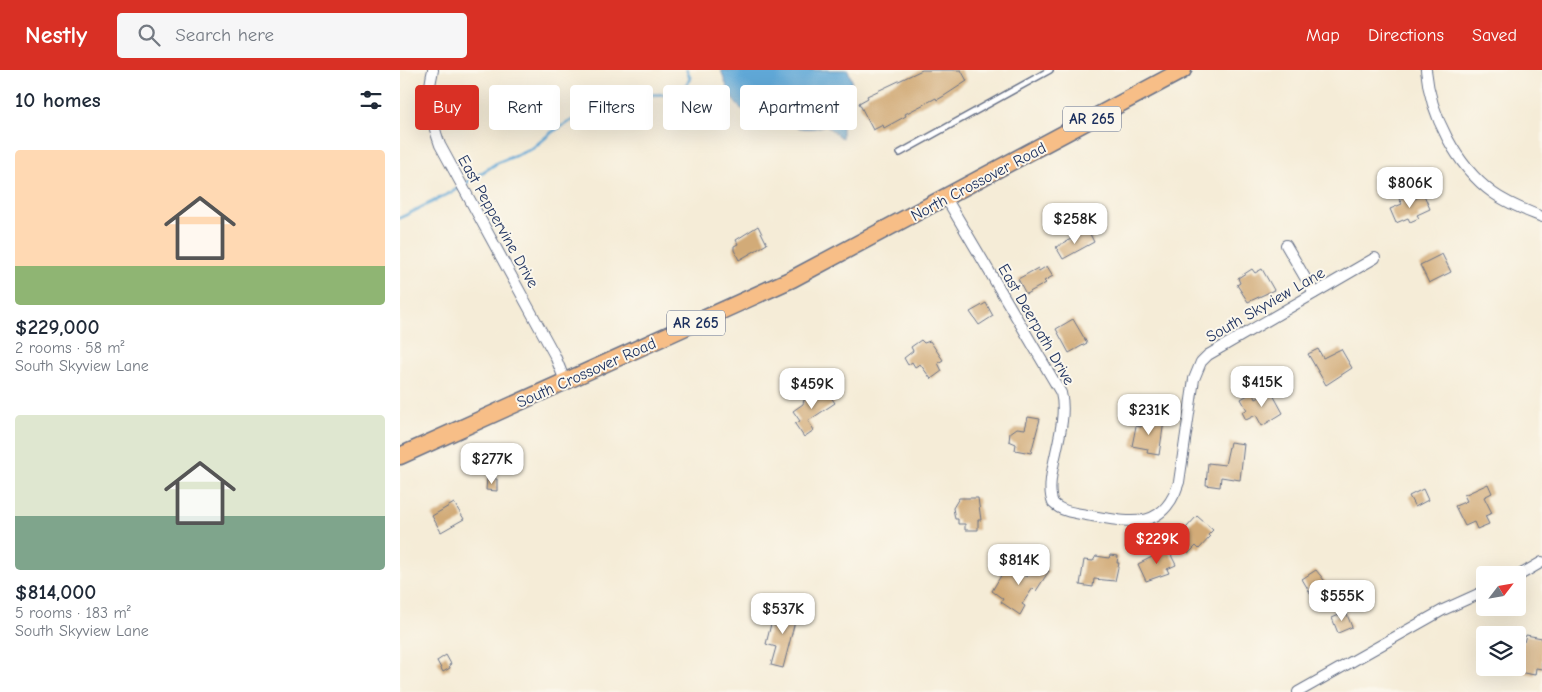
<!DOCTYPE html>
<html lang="en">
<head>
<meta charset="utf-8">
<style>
	:root { --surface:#fff; --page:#f6f6f7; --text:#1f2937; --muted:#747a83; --accent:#d93025 }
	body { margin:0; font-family:"Comic Neue",sans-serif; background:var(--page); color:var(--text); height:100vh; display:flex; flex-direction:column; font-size:19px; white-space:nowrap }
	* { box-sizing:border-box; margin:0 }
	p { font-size:16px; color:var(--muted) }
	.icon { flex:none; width:28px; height:28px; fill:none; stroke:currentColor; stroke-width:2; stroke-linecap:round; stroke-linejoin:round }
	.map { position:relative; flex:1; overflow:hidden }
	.sheet { display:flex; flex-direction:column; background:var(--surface); width:400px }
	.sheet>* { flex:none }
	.guide { position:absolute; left:15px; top:15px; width:475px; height:45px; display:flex; gap:10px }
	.needle { width:32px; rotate:59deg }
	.fabs { position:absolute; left:1076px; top:496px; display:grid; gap:10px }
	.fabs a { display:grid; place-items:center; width:50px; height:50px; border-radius:5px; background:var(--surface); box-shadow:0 5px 20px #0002; font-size:25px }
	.price { position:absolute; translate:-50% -42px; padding:0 11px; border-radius:10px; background:#fff; color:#222; font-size:16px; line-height:32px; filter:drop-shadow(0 1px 2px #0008) }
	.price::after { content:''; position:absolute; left:50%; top:30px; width:15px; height:11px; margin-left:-8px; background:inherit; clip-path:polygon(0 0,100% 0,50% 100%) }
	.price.selected { background:var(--accent); color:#fff }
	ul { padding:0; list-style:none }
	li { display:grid; align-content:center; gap:10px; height:265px; padding:0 15px }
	li span { display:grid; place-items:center; height:155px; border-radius:5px; color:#555 }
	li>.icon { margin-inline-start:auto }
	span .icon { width:90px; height:90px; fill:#fffc; stroke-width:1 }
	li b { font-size:21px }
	h2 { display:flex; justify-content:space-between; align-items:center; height:60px; padding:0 15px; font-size:21px }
	.pill { padding:0 18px; border-radius:5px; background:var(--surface); box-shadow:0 5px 20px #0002; font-size:18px; line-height:45px }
	.pill.selected { background:var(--accent); color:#fff }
	header { display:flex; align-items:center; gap:30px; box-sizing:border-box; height:70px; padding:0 25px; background:var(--accent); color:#fff }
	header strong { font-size:24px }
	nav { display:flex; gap:28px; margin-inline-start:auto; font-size:18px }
	.search { width:350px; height:45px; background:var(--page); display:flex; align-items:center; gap:12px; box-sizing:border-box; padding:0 18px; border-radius:5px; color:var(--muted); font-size:19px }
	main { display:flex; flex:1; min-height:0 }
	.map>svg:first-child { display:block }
</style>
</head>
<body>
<header>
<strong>Nestly</strong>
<div class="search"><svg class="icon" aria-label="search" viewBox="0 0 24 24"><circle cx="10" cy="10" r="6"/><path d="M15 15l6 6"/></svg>Search here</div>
<nav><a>Map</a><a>Directions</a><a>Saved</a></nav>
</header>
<main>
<section class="sheet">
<h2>10 homes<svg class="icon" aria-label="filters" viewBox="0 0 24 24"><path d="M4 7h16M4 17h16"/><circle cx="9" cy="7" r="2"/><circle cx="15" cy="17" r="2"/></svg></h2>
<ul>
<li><span style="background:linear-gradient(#ffd9b3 75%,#8fb573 0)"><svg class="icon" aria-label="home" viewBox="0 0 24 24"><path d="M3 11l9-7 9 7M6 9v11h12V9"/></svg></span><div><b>$229,000</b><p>2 rooms · 58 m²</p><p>South Skyview Lane</p></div></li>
<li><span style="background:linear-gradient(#dfe7d0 65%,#7fa58c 0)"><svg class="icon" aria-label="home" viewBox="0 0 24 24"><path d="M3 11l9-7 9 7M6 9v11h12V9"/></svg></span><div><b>$814,000</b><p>5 rooms · 183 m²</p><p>South Skyview Lane</p></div></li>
</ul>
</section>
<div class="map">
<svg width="1142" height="622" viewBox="0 0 1142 622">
	<rect width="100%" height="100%" fill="#fbf7ec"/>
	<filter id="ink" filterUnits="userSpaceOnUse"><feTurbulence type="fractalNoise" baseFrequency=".02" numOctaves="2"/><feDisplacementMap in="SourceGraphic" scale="10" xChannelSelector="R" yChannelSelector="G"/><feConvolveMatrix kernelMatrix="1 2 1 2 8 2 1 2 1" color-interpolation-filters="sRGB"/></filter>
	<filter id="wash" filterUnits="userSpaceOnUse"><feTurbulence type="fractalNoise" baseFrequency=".0096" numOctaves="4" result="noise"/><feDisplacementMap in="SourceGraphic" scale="20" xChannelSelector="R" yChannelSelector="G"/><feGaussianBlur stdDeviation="1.12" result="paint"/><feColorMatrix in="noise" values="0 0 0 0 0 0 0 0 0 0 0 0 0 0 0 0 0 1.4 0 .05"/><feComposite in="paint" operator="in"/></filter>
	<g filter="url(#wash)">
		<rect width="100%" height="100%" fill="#f5ecd7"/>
		<path fill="#60a8d7" stroke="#3e6c9a" d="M321,0H448L452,11L442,35V68L425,55C408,63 389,56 373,48C360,42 345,47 335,32C328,23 325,10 321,0Z"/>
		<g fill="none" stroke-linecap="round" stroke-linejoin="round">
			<path stroke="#60a8d7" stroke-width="3" d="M0,148L54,121L97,93L133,78L152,62L198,35L240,25L275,24L287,15L290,8L287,0"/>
		</g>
		<g id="blocks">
			<g fill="#d2ab78">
				<path d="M522,0H561L567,11L544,26L537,30L536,28L505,44L506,46L484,58L483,55L473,60L459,33L468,28L467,26Z"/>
				<path d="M1008,125L1009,128L1013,127L1014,129L1024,125L1030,139L1017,145L1019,148L1010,152L1008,148L996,153L990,139L1002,134L999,129Z"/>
				<path d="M358,156L367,174L339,190L334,180V176L338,174L336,170Z"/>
				<path d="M688,160L694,172L663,189L656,177Z"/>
				<path d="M1042,184L1051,202L1029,213L1020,195Z"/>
				<path d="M647,196L653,206L644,211L646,213L626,224L618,209L638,198L639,201Z"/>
				<path d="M852,199L855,203L862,199L874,220L848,232L837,215L840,213L838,208Z"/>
				<path d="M586,233L593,246L579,255L570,242Z"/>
				<path d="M673,249L687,273L669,283L656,259Z"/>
				<path d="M521,270L524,273L530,271L543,290L538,293L542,301L531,309L520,294L515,297L512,292L508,295L504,288L513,281L511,277Z"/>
				<path d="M918,279L923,288L941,279L952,298L926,315L908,284Z"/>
				<path d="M424,317L435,333L408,351L414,360L404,367L395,354L400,351L393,341L403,334L404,330Z"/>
				<path d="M871,321L883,343L862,356L856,345L846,350L842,342L847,340L841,329L853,322L856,329Z"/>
				<path d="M628,347L640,349L631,383L615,380L616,374L609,371L610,363L617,358L625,359Z"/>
				<path d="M742,349L764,351L759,385L747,383L748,379L732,376L736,356L741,357Z"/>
				<path d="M830,372L844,374L840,410L821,407L820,417L806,415L808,393L825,395Z"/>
				<path d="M87,408L97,409V421L86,420Z"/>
				<path d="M1088,414L1092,423L1084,427L1092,443L1085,446L1089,454L1077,459L1074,452L1065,456L1055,436L1067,431L1064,425Z"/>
				<path d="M1023,419L1028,430L1015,437L1009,426Z"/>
				<path d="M559,428H578L581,450H578V460H565V454H558V449H555L553,438Z"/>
				<path d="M54,433L64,449L41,462L32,446Z"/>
				<path d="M797,446L813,460L808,465L810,467L799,479L796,476L789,483L775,470Z"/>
				<path d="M768,479L776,495L767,499L769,503L746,511L738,494Z"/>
				<path d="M710,485L718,486L717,493H719L715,511L694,509L693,517L680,515L684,490L693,491L696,486L709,488Z"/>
				<path d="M637,493L649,501L636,521L633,518L622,534L625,536L620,545L601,532L603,529L592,521L603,502L605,503L610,496L627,507Z"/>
				<path d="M916,500L932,520L915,531L902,509Z"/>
				<path d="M387,532L399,536L383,598L371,595L376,577L366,574L371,554L376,556L378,547L383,548Z"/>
				<path d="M946,542L952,557L938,563L932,548Z"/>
				<path d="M1126,565L1142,568V599L1136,598L1135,605L1118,602L1121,588L1118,587L1119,571L1124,572Z"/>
				<path d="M46,585L51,594L49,595L50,598L43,602L37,591Z"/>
			</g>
		</g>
	</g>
	<g filter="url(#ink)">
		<use href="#blocks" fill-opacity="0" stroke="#677188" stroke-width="1"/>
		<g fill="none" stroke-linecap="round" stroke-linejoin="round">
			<g stroke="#677188" stroke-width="8">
				<path id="lane" d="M500,83L650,0"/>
			</g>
			<g stroke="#677188" stroke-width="12">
				<g id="street">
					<path d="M33,0C26,26 31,50 40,75L155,286L165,311"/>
					<path d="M1026,0C1030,44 1056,96 1093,123C1108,134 1125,140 1142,147"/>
					<path d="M546,128L661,323C670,357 642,408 653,433C663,443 678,443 692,446C733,453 764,460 779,412L794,309L801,292L808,285L975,188"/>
					<path d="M886,175L914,223"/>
					<path d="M1118,506L1142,492"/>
					<path d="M898,622L1043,540L1085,521"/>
				</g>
			</g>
			<g stroke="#677188" stroke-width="19">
				<path id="primary" d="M0,386L392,209L783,0"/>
			</g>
			<use href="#lane" stroke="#fff" stroke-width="5"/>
			<use href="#street" stroke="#fff" stroke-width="10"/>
			<use href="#primary" stroke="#f7be87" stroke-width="16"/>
		</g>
	</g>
	<g text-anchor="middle" stroke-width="4" stroke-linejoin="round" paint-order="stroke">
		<g fill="#fbf7ec" stroke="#5e6b89" stroke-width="1">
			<rect x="663" y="36.5" width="58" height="25" rx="4"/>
			<rect x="267" y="240.5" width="58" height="25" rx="4"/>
		</g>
		<g font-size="15" font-weight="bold" fill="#1b2f5e">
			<text x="692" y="54">AR 265</text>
			<text x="296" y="258">AR 265</text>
		</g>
		<g font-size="16" fill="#1b2f5e" stroke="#fbf7ec">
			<text transform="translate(578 111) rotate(-28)" y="6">North Crossover Road</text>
			<text transform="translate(99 151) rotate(61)" y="6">East Peppervine Drive</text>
			<text transform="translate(865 234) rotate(-30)" y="6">South Skyview Lane</text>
			<text transform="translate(637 254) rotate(60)" y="6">East Deerpath Drive</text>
			<text transform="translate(186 302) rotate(-24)" y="6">South Crossover Road</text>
		</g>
	</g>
</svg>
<div class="fabs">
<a><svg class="needle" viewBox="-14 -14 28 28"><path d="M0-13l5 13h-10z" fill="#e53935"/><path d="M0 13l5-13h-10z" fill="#747a83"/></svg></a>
<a><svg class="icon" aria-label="layers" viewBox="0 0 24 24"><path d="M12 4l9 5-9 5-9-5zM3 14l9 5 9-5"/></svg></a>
</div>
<b class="price" style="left:1010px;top:139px">$806K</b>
<b class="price" style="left:675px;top:175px">$258K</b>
<b class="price" style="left:862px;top:338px">$415K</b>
<b class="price" style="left:412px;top:340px">$459K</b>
<b class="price" style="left:749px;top:366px">$231K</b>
<b class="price" style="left:92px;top:415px">$277K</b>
<b class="price selected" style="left:757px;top:495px">$229K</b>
<b class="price" style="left:619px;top:516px">$814K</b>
<b class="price" style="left:942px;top:552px">$555K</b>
<b class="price" style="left:383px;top:565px">$537K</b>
<div class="guide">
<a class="pill selected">Buy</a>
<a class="pill">Rent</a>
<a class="pill">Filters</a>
<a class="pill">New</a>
<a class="pill">Apartment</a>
</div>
</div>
</main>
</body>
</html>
